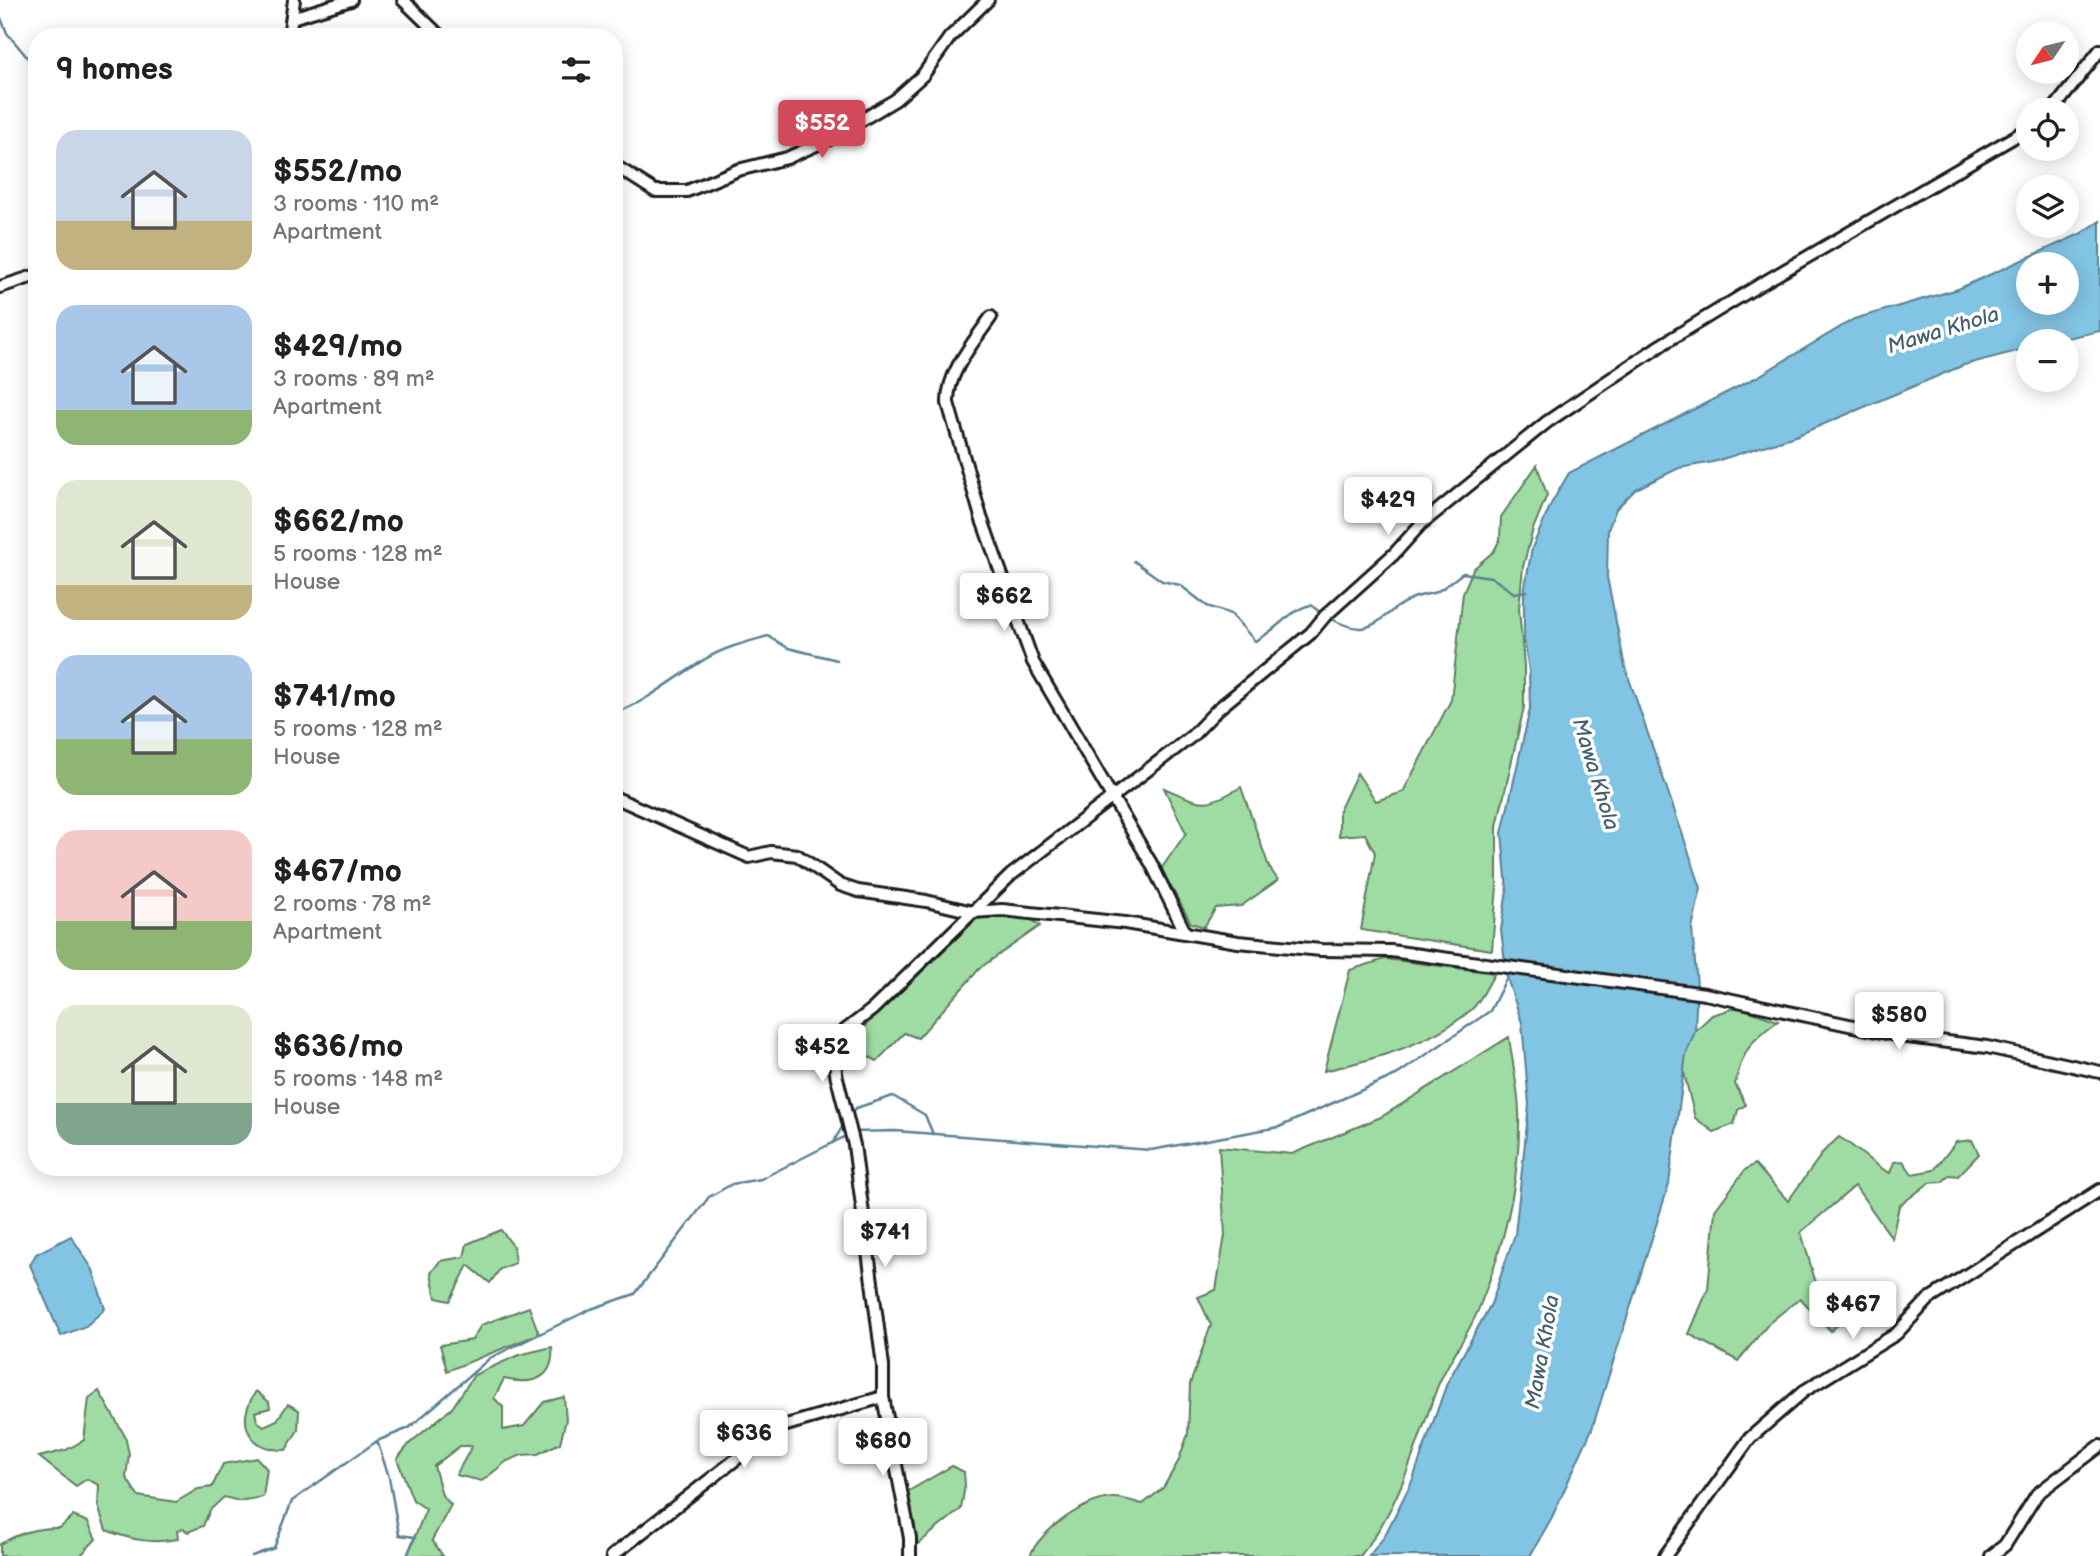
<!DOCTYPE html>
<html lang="en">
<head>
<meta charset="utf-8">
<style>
	:root { --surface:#fff; --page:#f6f6f6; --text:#202124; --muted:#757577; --accent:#d1495b }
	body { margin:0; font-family:"Balsamiq Sans",sans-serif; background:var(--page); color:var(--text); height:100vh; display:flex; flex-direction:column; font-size:26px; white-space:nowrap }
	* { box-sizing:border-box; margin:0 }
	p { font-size:23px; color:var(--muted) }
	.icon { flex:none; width:38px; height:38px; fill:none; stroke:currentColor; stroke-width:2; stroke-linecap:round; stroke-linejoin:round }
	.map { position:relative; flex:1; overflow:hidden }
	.panel { position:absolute; left:28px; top:28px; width:595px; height:1148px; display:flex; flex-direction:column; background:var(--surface); border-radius:28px; box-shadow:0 4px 18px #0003 }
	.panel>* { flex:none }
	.needle { width:46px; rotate:235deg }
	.fabs { position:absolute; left:2016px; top:21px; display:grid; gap:14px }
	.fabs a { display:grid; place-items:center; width:63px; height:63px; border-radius:50%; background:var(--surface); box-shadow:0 4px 18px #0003; font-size:35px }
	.price { position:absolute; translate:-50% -60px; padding:0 16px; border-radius:7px; background:#fff; color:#222; font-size:23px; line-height:46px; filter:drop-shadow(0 2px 4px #0008) }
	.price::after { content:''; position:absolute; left:50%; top:42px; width:21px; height:16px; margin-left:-10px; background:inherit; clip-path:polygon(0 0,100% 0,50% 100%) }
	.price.current { background:var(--accent); color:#fff }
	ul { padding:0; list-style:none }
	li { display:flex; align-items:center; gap:21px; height:175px; padding:0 28px }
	li span { display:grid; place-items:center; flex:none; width:196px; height:140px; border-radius:21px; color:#555 }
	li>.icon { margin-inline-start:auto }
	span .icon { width:84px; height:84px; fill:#fffc; stroke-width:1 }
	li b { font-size:30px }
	h2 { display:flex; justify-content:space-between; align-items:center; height:84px; padding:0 28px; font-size:30px }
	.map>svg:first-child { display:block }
</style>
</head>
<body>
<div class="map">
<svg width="2100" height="1556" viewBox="0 0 2100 1556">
	<rect width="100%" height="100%" fill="#fff"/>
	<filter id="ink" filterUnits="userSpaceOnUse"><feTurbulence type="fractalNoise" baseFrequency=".0143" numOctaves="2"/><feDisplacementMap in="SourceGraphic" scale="14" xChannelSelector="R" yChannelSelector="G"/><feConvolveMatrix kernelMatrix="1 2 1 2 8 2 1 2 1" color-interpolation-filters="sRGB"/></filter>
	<g filter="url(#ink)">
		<g fill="#9fdca3" stroke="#5e7c60" stroke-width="2">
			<path d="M1537,465L1547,495L1533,529L1523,567L1519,608L1524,666V707L1497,826V886L1492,950L1361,930L1375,853L1365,834L1339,836V811L1357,773L1376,801L1403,792L1451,700L1463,593L1473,569L1494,551L1500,539L1501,517Z"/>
			<path d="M1241,787L1269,867L1278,880L1241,906L1216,908L1204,927L1191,923L1161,869L1186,833L1164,788C1202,804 1204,809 1241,787Z"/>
			<path d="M982,914L1028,917L1040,926L980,968L918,1038L904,1033L877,1061L854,1049L863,1028Z"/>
			<path d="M1385,959L1495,973C1488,984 1481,1001 1471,1010C1431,1044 1375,1059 1324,1071L1350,970Z"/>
			<path d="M1738,1007L1778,1021C1751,1040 1743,1050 1735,1084L1746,1105L1738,1110L1734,1124L1714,1132L1695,1118L1683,1069L1686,1053L1695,1031L1712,1015Z"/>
			<path d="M1509,1037C1512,1061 1518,1086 1519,1111C1521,1177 1504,1246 1479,1308C1468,1336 1448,1360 1437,1388C1416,1445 1399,1509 1360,1556H1030C1039,1531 1088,1497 1115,1498C1124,1498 1134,1502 1143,1504L1163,1488L1178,1462L1188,1434L1190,1384L1211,1325L1198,1297L1216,1290L1225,1235L1219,1147L1292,1154L1381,1117Z"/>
			<path d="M1839,1137C1858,1148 1871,1164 1890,1173L1894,1162L1903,1161L1912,1174L1934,1170L1956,1142L1972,1140L1979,1154L1958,1176L1950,1175L1942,1182L1929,1183L1899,1206L1892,1238L1855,1186L1801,1232L1815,1280L1844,1319L1831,1331L1800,1298L1769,1323L1738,1361L1689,1334L1708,1289L1715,1210L1745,1170L1755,1164L1788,1201L1824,1151Z"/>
			<path d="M501,1230L513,1246L515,1263L500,1269L490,1283L468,1265L450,1301L436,1298L431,1273L440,1261L464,1257L467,1244Z"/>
			<path d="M529,1307L539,1334L447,1371L440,1345L472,1340L481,1325Z"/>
			<path d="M552,1347C555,1381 530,1385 504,1379L494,1398L503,1407V1430L524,1426L544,1402L564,1397L566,1420L560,1443L538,1454L522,1455L507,1461L482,1481L456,1475L472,1446H460L434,1466L442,1495L451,1505L432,1540L443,1556H407L426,1509L413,1500L397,1459L410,1443L452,1408L474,1375L519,1355Z"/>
			<path d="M99,1391L125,1436L129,1454L126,1477L138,1496L176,1502L198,1489L212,1487L223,1464L257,1458L267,1469L263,1497L239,1501L224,1497L210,1510L203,1526L188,1532L183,1529L177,1531L178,1539C152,1544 131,1540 106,1530L98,1506L99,1485L87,1479L76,1486L39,1457L66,1450L84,1440L89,1398Z"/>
			<path d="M256,1391L269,1402L270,1408L255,1412L257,1421L264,1426L277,1420L288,1404L299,1410L298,1430L286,1450C248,1450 235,1423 256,1391Z"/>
			<path d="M952,1466L964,1472L965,1485L961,1509L918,1544L910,1538L902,1495Z"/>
			<path d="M73,1516L88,1522L96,1539L80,1556H0V1544C18,1533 39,1527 60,1528Z"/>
		</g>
		<g fill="#82c4e3" stroke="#598193" stroke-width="2" fill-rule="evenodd">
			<path d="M2100,221V331L2053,341H2028V348L1964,365L1798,435L1713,462L1679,468L1636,489L1616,509L1608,530L1607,577L1625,667L1701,888L1692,928L1697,985L1695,1031L1686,1054L1669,1184L1592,1429L1552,1517L1530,1556H1369L1384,1537L1413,1479L1447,1383L1491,1304L1515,1234L1529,1105L1522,1023L1507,978L1501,930L1507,890L1502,833L1530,709L1529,670L1524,640V592L1532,548L1551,504L1569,473L1757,377L1854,319L1958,289L2080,234ZM2028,264H2067V303H2028Z"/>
			<path d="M71,1236L93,1270L105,1309L86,1326L61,1336L30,1265L36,1254Z"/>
		</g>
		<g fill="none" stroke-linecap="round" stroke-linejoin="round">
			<g stroke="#598193" stroke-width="2.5">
				<path d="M0,16L7,33L37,69"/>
				<path d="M1134,561L1162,581L1180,585L1207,606L1231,614L1255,641C1275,632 1290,609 1311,605L1322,614"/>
				<path d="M1328,617C1374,643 1375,617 1409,600C1418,595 1427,595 1436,592C1445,588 1454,579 1463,573L1491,577L1514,593L1527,591"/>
				<path d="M614,714C648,701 676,677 707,658C726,647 747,642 768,636L788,648L837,660"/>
				<path d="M851,1114L856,1108L893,1096L925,1115L933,1134"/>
				<path d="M853,1132L895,1131L1151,1150L1279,1127L1398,1074L1490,1011L1508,975"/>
				<path d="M833,1143L845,1122"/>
				<path d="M377,1441L389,1477L399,1535L415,1537L407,1556"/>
				<path d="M252,1556L274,1548L292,1501L377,1441L409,1428L490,1358L591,1309L635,1294L709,1197L732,1184L761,1179L848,1135"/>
			</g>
			<g stroke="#1c1c1c" stroke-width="16">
				<g id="minor">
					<path d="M403,0L441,37"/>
					<path d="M292,18L351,0"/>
					<path d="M289,37L294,0"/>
					<path d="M2053,110L2100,50"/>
					<path d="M614,165L655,191H687L738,170L787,158L832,138L895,100L923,75L950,37L988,0"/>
					<path d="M0,287L37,275"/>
					<path d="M991,317C974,342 947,372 948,403L981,517L1033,662L1152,865L1185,932"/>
					<path d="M614,797L749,857L771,852L797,855L840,885L858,891L926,901L973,912L1002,910L1125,923L1238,942L1321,950L1391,951L1705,994L1900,1036L1987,1047L2100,1072"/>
					<path d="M612,1556L776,1428L883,1397"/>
					<path d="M910,1556V1538L883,1397V1366L854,1145L836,1074L835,1046L839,1035L873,1009L1011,875L1192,736L1218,709L1311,633L1325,616L1394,554L1421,524L1547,422L1661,345L1761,284L2028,129"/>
					<path d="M1665,1556L1750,1438L1804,1391L1896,1334L1929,1299L2100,1190"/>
					<path d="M1991,1556L2005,1545L2037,1494L2100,1446"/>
				</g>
			</g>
			<use href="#minor" stroke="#fff" stroke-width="10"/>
		</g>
	</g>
	<g text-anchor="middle" stroke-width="7" stroke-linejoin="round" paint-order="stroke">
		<g font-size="21" font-style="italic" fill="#455f6c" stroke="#fff">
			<text transform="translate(1943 330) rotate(-17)" y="7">Mawa Khola</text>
			<text transform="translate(1596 774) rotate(73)" y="7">Mawa Khola</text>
			<text transform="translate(1542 1352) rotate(-80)" y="7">Mawa Khola</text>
		</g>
	</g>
</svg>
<div class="fabs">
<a><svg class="needle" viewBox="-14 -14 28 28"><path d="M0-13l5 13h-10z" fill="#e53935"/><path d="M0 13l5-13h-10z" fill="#757577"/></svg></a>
<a><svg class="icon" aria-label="locate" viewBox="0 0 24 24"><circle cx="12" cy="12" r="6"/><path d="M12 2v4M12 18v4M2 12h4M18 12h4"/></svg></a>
<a><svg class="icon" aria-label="layers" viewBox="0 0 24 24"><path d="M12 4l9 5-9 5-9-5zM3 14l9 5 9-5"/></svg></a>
<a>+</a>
<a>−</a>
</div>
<b class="price current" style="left:822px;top:160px">$552</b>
<b class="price" style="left:1388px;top:537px">$429</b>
<b class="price" style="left:1004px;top:633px">$662</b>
<b class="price" style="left:1899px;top:1052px">$580</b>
<b class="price" style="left:822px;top:1084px">$452</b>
<b class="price" style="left:885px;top:1269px">$741</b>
<b class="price" style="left:1853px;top:1341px">$467</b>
<b class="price" style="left:744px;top:1470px">$636</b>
<b class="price" style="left:883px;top:1478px">$680</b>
<section class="panel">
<h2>9 homes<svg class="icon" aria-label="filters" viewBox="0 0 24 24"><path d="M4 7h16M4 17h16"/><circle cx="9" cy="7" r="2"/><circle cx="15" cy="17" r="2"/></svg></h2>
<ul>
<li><span style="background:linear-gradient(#c9d6e8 65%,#c2b280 0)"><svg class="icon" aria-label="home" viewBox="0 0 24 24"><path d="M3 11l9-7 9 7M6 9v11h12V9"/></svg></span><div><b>$552/mo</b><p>3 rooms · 110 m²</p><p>Apartment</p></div></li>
<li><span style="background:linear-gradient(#a9c7e8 75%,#8fb573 0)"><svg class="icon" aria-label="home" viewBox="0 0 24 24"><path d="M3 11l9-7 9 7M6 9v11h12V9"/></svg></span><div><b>$429/mo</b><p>3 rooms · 89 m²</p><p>Apartment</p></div></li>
<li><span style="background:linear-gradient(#dfe7d0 75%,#c2b280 0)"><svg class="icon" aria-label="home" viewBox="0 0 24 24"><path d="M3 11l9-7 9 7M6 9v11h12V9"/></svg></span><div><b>$662/mo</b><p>5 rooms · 128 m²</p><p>House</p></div></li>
<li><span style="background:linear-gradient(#a9c7e8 60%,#8fb573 0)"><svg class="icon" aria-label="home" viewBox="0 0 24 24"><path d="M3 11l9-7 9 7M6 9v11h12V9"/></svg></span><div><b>$741/mo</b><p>5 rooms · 128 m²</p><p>House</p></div></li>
<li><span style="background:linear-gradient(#f6c9c9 65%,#8fb573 0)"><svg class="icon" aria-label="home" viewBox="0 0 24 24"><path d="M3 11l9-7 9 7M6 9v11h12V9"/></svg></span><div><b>$467/mo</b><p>2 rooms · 78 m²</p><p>Apartment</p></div></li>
<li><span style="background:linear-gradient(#dfe7d0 70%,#7fa58c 0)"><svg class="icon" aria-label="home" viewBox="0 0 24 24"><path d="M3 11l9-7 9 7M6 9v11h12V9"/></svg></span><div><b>$636/mo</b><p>5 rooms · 148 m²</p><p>House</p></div></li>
</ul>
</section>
</div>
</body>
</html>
